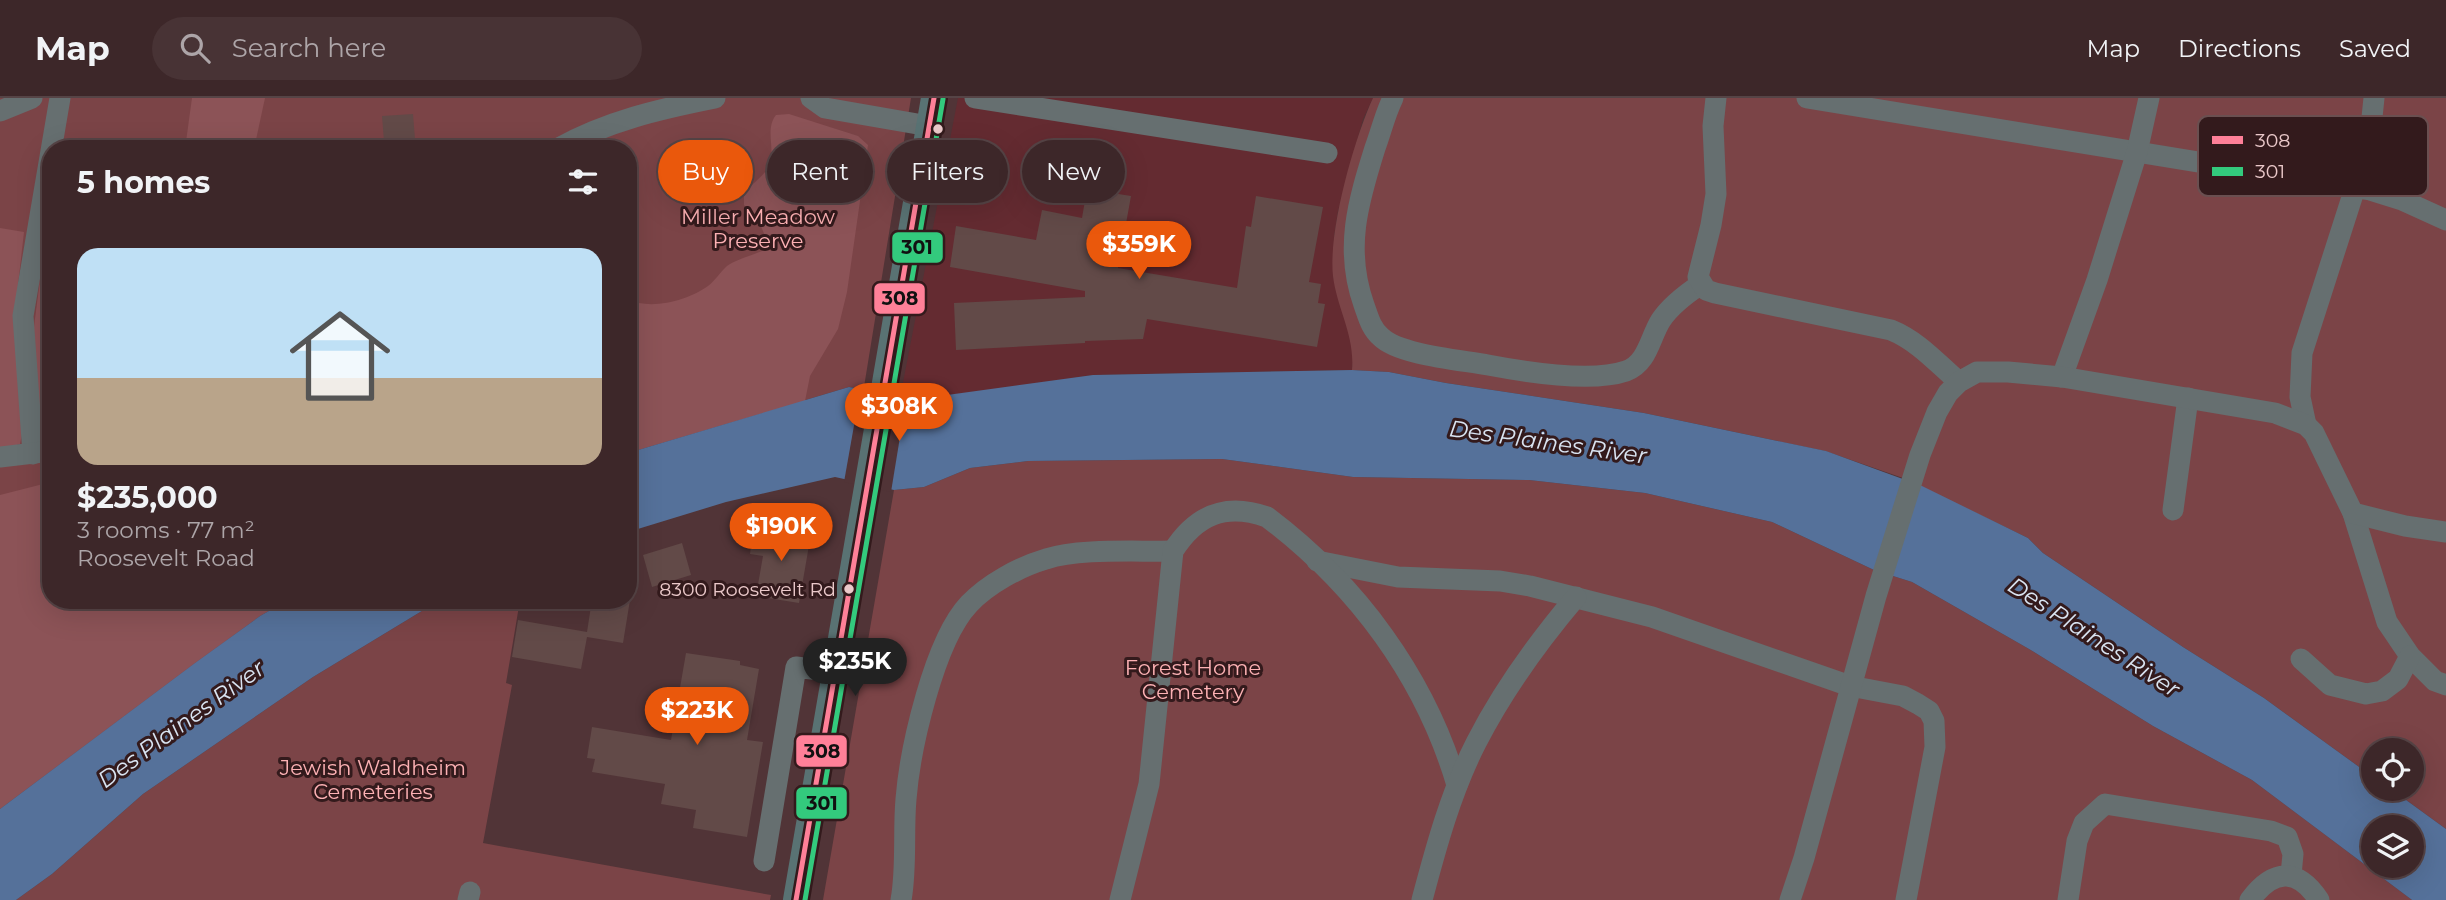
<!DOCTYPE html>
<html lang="en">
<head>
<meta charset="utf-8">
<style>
	:root { --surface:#3d2729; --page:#483335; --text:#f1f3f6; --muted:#ada5a8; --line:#564446; --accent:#ea580c }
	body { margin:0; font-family:Montserrat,sans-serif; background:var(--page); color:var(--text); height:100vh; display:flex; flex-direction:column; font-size:26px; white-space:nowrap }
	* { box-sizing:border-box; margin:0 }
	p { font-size:23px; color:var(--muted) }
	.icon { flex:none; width:38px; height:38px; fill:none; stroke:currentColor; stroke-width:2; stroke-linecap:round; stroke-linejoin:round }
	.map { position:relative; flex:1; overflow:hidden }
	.side { position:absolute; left:42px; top:42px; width:595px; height:469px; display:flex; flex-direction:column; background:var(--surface); border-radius:28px; box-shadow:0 7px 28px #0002,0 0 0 2px var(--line) }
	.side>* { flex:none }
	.top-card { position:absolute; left:658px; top:42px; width:665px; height:63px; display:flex; gap:14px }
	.fabs { position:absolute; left:2361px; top:640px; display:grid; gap:14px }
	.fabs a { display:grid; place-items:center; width:63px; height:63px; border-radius:50%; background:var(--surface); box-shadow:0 7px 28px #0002,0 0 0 2px var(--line); font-size:35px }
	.price { position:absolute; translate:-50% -60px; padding:0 16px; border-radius:24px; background:var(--accent); color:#fff; font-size:23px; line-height:46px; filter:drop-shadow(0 2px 4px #0008) }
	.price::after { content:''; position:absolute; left:50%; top:42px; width:21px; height:16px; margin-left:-10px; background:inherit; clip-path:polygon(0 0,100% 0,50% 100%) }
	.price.selected { background:#222; color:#fff }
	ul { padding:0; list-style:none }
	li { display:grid; align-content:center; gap:14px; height:371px; padding:0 35px }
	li+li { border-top:2px solid var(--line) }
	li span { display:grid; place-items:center; height:217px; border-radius:21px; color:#555 }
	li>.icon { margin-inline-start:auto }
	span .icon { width:126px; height:126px; fill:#fffc; stroke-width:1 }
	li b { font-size:30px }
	h2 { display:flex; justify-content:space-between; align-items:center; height:84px; padding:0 35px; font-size:30px }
	.pill { padding:0 24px; border-radius:32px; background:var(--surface); box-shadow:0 7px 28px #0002,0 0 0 2px var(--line); font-size:24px; line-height:63px }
	.pill.selected { background:var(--accent); color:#fff }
	header { display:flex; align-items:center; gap:42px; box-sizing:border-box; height:98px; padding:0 35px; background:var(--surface); border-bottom:2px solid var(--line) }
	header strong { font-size:33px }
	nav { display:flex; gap:38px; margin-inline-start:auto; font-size:24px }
	.search { width:490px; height:63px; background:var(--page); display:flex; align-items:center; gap:18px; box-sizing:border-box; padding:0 24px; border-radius:38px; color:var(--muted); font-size:26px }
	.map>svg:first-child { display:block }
</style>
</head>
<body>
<header>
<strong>Map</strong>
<div class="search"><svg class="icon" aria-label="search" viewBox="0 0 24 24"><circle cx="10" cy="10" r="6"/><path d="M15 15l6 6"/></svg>Search here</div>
<nav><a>Map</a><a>Directions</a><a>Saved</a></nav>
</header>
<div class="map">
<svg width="2446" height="802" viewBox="0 0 2446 802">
	<rect width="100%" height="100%" fill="#513437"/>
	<path fill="#642b31" d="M958,0H1373L1363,21L1338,113L1334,139L1333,178L1354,253L1352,272L1093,277L931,300L907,298V296L901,295Z"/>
	<g fill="#7b4447">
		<path d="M0,0H911L864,289L861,288L860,291L849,289L628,355V51H51V502H288L260,518L0,711Z"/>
		<path d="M1373,0H2446V731L2391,691H2412V653H2373V679L2264,600L2183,549L2043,455L2028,440L1903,380L1825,353L1644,315L1446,285L1389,274L1352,272C1355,237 1337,211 1333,178C1328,133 1354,41 1373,0Z"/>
		<path d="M1222,361L1353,379L1529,382L1645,395L1772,424L1874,472L1912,484L2029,551L2153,628L2252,682L2412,802H823L894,392L924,389L970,370L1028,363Z"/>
		<path d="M440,502H520L506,585L512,587L483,745L771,797L770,802H16L52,776L143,696L313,579Z"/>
	</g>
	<g fill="#8c5357">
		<path d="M192,0H265L254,51H185Z"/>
		<path d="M789,16L858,38L868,47L847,194L838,231L810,278L805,303L628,355V201C650,213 689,202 708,188C715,183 720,174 727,168C737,161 751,158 762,153L765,138L760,126L744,107V94C752,86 767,76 770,65C775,50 765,31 776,17Z"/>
		<path d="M0,130L24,134L18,187L24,326L20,346L0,352Z"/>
		<path d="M46,137L51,138V338L38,322L33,236Z"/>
		<path d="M51,384V502H288L260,518L195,565L0,711V397Z"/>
	</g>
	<g fill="#55719a" fill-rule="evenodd">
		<path d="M1352,272L1389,274L1446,285L1644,315L1826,353L1922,388L2028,440L2043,455L2183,549L2264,600L2373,679V691H2391L2446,731V802H2412L2252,682L2153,628L2029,551L1912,484L1874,472L1772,424L1645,395L1529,382L1353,379L1222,361L1028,363L970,370L924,389L894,392L835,379L726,404L628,434V355L849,289L918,301L1093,277ZM2373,730H2412V768H2373Z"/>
		<path d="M288,502H440L313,579L143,696L52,776L16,802H0V711L195,565L260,518Z"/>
	</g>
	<path fill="#513437" d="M861,288L907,296L891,394L844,384Z"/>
	<g fill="#624a48">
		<path d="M413,16L415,41L384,43L382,18Z"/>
		<path d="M1087,91L1131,98L1118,170L1237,190L1246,128L1251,129L1256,98L1323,109L1309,184L1321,186L1318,205L1325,206L1317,249L1147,221L1143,241L1085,243V245L956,252L954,205L1085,199V193L950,169L956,128L1036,142L1042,112L1082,120Z"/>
		<path d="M768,429L811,436L799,505L756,498L763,458L750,456L753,435L767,438Z"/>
		<path d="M682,445L691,477L652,489L643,457Z"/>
		<path d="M592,502H630L623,545L587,539L581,571L512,559L518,522L587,534Z"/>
		<path d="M686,555L740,563V567L759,571L747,642L763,644L747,739L693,730L696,712L661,706L665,686L592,674L595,661L587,660L592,629L671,642Z"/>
	</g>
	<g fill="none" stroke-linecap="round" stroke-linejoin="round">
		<g stroke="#666f70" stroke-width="21">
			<path d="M811,0L825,10L929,28"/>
			<path d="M975,0L1327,55"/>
			<path d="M1393,0C1385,16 1381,34 1375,50C1358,104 1344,151 1364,207C1368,218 1371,231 1381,239C1399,257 1462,262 1488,267C1525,274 1591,285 1626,273C1648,265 1650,239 1661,222C1671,207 1686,196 1701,186"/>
			<path d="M1716,0L1713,28L1716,96L1711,127L1698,179L1706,192L1715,195L1891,232C1918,243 1937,265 1959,284"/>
			<path d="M1807,0L2370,92L2402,102L2446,122"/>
			<path d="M0,13L32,0"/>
			<path d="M557,51C607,23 660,11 715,0"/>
			<path d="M2062,279L2097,182L2137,54L2149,0"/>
			<path d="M2306,327L2300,299L2302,255L2355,90L2371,29L2374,0"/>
			<path d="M33,356L23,218L60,0"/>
			<path d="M0,359L51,353"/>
			<path d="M2173,412L2188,300"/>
			<path d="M2353,415L2387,524L2410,558L2435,583L2446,587"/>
			<path d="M1317,463L1398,479L1500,483L1530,488L1652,519L1850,588L1903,598L1918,606L1929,613L1934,623L1935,649L1906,802"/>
			<path d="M2301,561L2330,587L2366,596L2382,593L2398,581L2410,558"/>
			<path d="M764,763L796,569L835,574"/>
			<path d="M468,802L470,794"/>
			<path d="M901,802C907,769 903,735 906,701C910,651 934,543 969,506C988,486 1019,469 1046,461C1079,450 1137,454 1173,453"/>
			<path d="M1120,802L1149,686L1173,453C1196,417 1225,404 1267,419C1357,487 1425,579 1457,687"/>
			<path d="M1422,802C1436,749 1451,694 1476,645C1503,592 1538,544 1576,499"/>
			<path d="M1790,802L1804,760L1876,498L1920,357L1937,314L1948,295L1959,284L1977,274H2008L2062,279L2275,315L2306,327L2314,335L2353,415L2405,428L2446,434"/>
			<path d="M2068,802L2077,743L2084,725L2105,706L2271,733L2287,739L2293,756L2291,777"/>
			<path d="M2250,802C2273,771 2297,769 2319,802"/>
		</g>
		<path stroke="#597273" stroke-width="26" d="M796,802L934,0"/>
		<g stroke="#331a1c" stroke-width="10">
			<path id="bus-1" d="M796,802L934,0"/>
		</g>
		<g stroke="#331a1c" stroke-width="10">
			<path id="bus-2" d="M805,802L943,1"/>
		</g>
		<use href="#bus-1" stroke="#ff8098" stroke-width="5"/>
		<use href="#bus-2" stroke="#33ca7d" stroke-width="5"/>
	</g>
	<g fill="#ebc9ca" stroke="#331a1c" stroke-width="2.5">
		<circle cx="938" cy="31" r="6"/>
		<circle cx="849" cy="491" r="6"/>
	</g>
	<g text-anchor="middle" stroke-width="6" stroke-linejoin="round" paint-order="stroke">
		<g font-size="19" fill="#ebc9ca" stroke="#331a1c" text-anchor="end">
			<text x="836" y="498">8300 Roosevelt Rd</text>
		</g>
		<g font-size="21" fill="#fdb1b4" stroke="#331a1c">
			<text x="758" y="126">Miller Meadow<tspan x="758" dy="24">Preserve</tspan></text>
			<text x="1193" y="577">Forest Home<tspan x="1193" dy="24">Cemetery</tspan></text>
			<text x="373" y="677">Jewish Waldheim<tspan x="373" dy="24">Cemeteries</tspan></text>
		</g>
		<g font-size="23" font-style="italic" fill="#d9e4f2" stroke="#331a1c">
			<text transform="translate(1548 344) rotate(8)" y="8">Des Plaines River</text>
			<text transform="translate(2094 539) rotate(33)" y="8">Des Plaines River</text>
			<text transform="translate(181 626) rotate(-36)" y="8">Des Plaines River</text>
		</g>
	</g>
	<rect x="2198" y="18" width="230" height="80" rx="10" fill="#331a1c" stroke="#6a4f50" stroke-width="2"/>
	<rect x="2212" y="38" width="31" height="8" fill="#ff8098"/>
	<rect x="2212" y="69" width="31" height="9" fill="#33ca7d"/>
	<g font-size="19" fill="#ebc9ca">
		<text x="2255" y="49">308</text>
		<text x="2255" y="80">301</text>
	</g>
	<g stroke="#331a1c" stroke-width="2.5">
		<rect x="891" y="133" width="53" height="33" rx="7" fill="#33ca7d"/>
		<rect x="873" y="184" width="53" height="33" rx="7" fill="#ff8098"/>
		<rect x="795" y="636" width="53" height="34" rx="7" fill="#ff8098"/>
		<rect x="795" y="688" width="53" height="34" rx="7" fill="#33ca7d"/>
	</g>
	<g font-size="19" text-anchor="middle" font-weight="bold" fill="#111">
		<text x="917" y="156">301</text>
		<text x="900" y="207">308</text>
		<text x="822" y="660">308</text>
		<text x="822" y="712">301</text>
	</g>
</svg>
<div class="fabs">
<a><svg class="icon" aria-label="locate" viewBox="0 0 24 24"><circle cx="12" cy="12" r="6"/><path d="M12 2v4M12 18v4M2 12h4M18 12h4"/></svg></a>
<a><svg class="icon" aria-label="layers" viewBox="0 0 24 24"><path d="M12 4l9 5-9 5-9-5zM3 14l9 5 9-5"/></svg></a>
</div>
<b class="price" style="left:1139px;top:183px">$359K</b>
<b class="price" style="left:899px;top:345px">$308K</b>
<b class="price" style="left:781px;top:465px">$190K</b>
<b class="price selected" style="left:855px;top:600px">$235K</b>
<b class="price" style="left:697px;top:649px">$223K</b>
<div class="top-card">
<a class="pill selected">Buy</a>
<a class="pill">Rent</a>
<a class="pill">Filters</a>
<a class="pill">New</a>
</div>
<section class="side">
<h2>5 homes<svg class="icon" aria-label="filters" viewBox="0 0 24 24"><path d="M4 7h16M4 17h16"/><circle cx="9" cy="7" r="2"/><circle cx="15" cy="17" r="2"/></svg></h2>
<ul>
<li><span style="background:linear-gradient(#bfe0f5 60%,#b9a48a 0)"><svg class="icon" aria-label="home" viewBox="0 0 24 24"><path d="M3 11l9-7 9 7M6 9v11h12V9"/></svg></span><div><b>$235,000</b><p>3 rooms · 77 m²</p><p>Roosevelt Road</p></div></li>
</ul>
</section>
</div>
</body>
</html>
